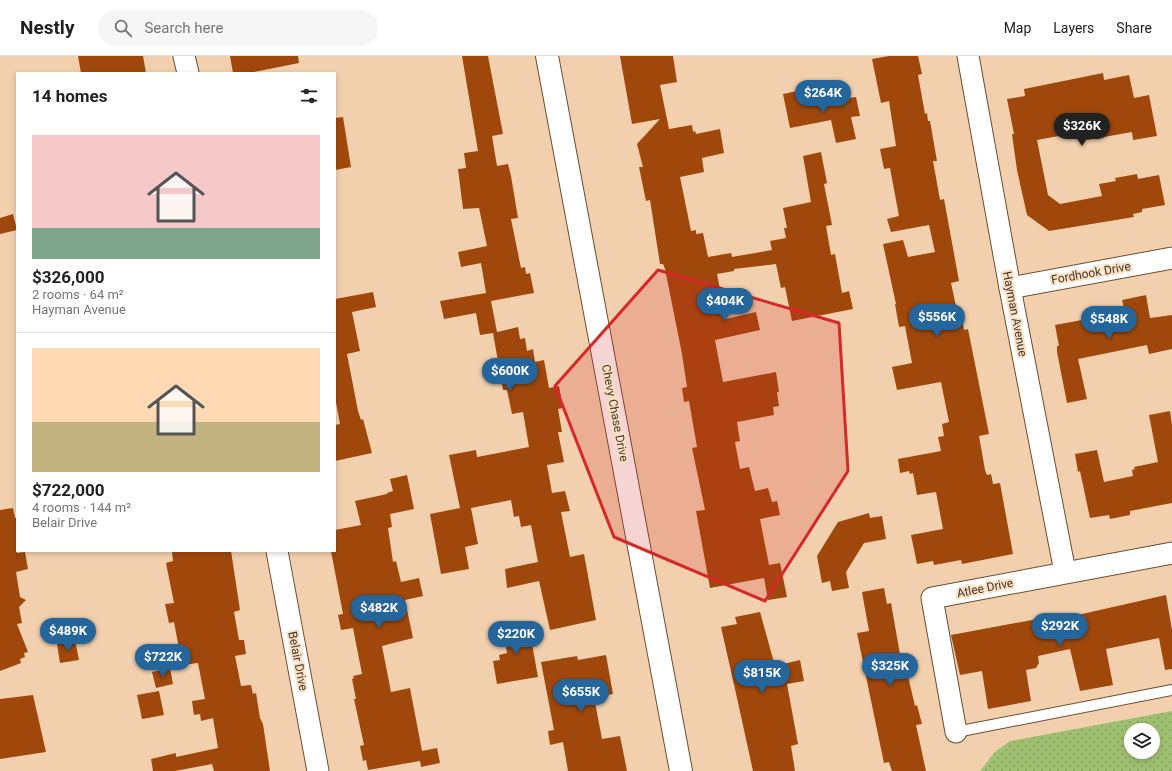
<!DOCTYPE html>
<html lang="en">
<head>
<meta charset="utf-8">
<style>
	:root { --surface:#fff; --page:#f6f6f6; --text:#202124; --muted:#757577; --line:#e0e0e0; --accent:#24659b }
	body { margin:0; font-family:Roboto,sans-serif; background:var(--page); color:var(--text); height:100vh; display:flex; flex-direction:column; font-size:15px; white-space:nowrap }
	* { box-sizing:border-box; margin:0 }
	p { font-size:13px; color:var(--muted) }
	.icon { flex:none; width:22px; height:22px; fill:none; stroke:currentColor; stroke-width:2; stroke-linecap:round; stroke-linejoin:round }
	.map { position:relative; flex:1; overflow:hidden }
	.details { position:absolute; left:16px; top:16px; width:320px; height:480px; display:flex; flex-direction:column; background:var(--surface); border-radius:0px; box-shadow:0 2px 6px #0003 }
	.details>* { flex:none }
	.controls { position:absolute; left:1124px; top:667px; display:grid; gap:8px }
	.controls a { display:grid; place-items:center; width:36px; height:36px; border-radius:50%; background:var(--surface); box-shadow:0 2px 6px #0003; font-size:20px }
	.price { position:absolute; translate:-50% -34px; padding:0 9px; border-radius:14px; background:var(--accent); color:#fff; font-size:13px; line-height:26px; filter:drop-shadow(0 1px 2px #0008) }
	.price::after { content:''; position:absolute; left:50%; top:24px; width:12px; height:9px; margin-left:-6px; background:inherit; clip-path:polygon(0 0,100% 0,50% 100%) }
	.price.on { background:#222; color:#fff }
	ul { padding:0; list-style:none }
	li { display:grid; align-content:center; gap:8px; height:212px; padding:0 16px }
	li+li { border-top:1px solid var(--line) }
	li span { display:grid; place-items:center; height:124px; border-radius:0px; color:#555 }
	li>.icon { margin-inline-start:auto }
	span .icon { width:72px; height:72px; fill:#fffc; stroke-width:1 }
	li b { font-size:17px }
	h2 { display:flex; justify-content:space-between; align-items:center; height:48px; padding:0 16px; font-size:17px }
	header { display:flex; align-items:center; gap:24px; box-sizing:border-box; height:56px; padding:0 20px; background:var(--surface); border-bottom:1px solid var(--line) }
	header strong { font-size:19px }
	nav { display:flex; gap:22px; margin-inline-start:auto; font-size:14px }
	.search { width:280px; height:36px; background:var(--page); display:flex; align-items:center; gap:10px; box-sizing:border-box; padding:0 14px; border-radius:22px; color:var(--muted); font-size:15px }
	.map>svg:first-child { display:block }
</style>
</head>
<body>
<header>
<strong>Nestly</strong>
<div class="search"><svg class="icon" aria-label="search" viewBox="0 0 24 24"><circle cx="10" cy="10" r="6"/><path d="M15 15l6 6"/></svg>Search here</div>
<nav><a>Map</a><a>Layers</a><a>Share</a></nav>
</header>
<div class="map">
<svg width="1172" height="715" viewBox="0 0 1172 715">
	<defs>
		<pattern id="grass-dots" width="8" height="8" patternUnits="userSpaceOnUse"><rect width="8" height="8" fill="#9fc071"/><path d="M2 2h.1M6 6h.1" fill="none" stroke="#839d5d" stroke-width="1.8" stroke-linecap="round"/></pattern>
	</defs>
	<rect width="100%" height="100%" fill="#f2d0ae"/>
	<path fill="url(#grass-dots)" fill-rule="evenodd" d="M1172,655V715H980L995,696L1010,685ZM1131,674H1153V696H1131Z"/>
	<g fill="#a0480c">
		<path d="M78,0H143L146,17H81Z"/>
		<path d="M230,0H298L299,7L249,17H233Z"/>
		<path d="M462,0H488L503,78L492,80L497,110L508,108L511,120L518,162L511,163L521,212L525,211L526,218L530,217L534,237L491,245L497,276L518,271L520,283L525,282L527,295L533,293L535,306L544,304L549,332L559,330L563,352L558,353L562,376H558L564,406L547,409L552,437L565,435L570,455L561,456L570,501L584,498L596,564L550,574L539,525L507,532L505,513L538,506L531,469L521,471L519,460L514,461L511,444L471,452L478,488L465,491L469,513L441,518L430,458L460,452L449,399L476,394L477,401L529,391L523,356L512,358L507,334H503L493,277L480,279L476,257L444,263L440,245L486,237L481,207L461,211L458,196L487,190L479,152L463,153L458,113L466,112L464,97L478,95Z"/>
		<path d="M620,0H673L677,26L660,29L669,73L692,69L693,76L695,75L696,78L720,73L724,97L702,102L704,116L680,121L691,175L696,174V178L703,177L708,201L731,197L732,201L772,194L770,185L786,182L784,172H787L783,152L811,146L803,100L821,96L827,127L824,128L832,169L826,170L831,199L835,198L842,237L849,235L853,253L792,265L785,231L781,232L776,208L734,213V215L717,218L726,263L756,256L760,274L715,284L723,326L776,316L779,336H777L779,350L773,351L774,359L737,366L740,385L735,386L740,413L749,411L755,435L768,432L772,446L777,445L780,459L760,463L769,509L780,507L787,541L768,544L764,522L710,532L696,455L705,454L692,392L697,391L689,345L684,346L682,332L687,331L682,298L665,213L663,208H660L650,144L646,145L639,111H643L637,88L660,63L632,68Z"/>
		<path d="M889,0H918L922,18L918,19L925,58L927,57L928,65H930L937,105H933L940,144L944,143L959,225L951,227L957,255L961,254L964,274L968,273L989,378L979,380L985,414L987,419L991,418L993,428L1000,427L1013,498L962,508L961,504L934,509L933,505L917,508L911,479L943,473L936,436L917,439L913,417L910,418L909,415L900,417L898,403L941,395L938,381L944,380L942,368L949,366L941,326L897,334L892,311L912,307L905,270L899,271L895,248H896L883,188L903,184L908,201L935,196L929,169L891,176L887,163L899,160L890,112L884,113L880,93L896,90L889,45L881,47L872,3Z"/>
		<path d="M1103,17L1104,24L1129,19L1134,42L1149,39L1157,80L1133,84L1132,76L1087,84L1086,75L1037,84L1048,139L1060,148L1102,140L1099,128L1116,125L1115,122L1137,118L1138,123L1159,119L1165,149L1142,153V156L1133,158L1134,161L1049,175L1027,159L1017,114L1012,78H1014L1007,43L1025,40L1024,33Z"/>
		<path d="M802,34L805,48L856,41L860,60L851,61L856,83L836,87L831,64L790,72L783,38Z"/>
		<path d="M343,61L351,111L335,114V62Z"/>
		<path d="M13,158L17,174L0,178V162Z"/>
		<path d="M373,236L376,251L352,256L360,295L347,298L358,355L361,364L363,363L372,397L335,405V369L340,368L335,341V243Z"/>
		<path d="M1146,239L1150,262L1172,259V293L1149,298L1147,289L1078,303L1087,343L1067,347L1057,296V290H1059L1055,269L1125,256L1122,244Z"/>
		<path d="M1170,355L1172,369V447L1130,455V459L1110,463L1109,459L1090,462L1080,415L1078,416L1075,398L1097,394L1104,426L1133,420L1132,414L1135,413L1134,411L1158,406L1149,359Z"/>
		<path d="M407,419L414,453L390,458L392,471L388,472L393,506L396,505L401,526L419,522L423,540L405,544L413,582L382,590L391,636L410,632L422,695L437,692L440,707L421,711L420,705L368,714L366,704L363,705L360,690L364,689L354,643H356L352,623L354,622L353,620L362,618L353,572L341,574L338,559L343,558L331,495H335V474L361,469L355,445L387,438V437L393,435L390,423Z"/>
		<path d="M13,452L15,462H17V497L25,496L28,513L16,516L20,541L26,544L19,551L22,567L17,568L28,596L24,597L25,601L20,603L21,607L0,615V454Z"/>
		<path d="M869,457L870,462L882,460L886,483L864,487L846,516L849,532L832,535L830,525L822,527L817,500L838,466Z"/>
		<path d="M172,495H231L240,554L234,556L239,584H244L246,598L235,600L241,630L251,629L253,638L256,637L260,662L263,668L270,715H214L212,708L175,715H153L151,703L176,697V701L218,692L213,662L201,665L200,658L194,659L192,645L205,643L198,607L182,609L174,566L169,567L165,548L174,547L166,507L173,505Z"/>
		<path d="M884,532L887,548L891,547L901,604L904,603L915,650L917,649L922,668L916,669L926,715H892L889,706L884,707L880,688L857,577L869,575L862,536Z"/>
		<path d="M1166,539L1172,574V613L1165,614L1159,582L1106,593L1113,629L1080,635L1070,593L1038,600L1039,607L1036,612L1026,614L1031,645L988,653L982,615L960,619L951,579L1059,559L1060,563Z"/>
		<path d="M760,556L775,610L800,604L804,625L787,628L798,688L791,690L795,715H753L737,642L721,571L737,568L735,561Z"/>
		<path d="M528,566L538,621L497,628L493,605L500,604L499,599L507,597L502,570Z"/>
		<path d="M75,584L79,604L60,607L57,588Z"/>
		<path d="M606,599L613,638L594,641L602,683L620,680L627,715H568L563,686L550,689L548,675L554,674L541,606L577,600L578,604Z"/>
		<path d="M170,612L173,628L156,632L152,616Z"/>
		<path d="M159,635L164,659L142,663L137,639Z"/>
		<path d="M33,639L46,696L0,703V643Z"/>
	</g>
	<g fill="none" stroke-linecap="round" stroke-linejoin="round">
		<g stroke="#6a4e2f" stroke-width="12">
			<path id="lane" d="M956,676L1172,634"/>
		</g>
		<g stroke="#6a4e2f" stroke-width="23">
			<g id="street">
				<path d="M184,0L188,17"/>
				<path d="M968,0L1010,232L1065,516"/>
				<path d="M1010,232L1172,202"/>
				<path d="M277,495L318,715"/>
				<path d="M956,676L932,542L1172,497"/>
			</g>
		</g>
		<g stroke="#6a4e2f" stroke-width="24">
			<path id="secondary" d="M547,0L681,715"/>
		</g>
		<use href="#lane" stroke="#fff" stroke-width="10"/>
		<use href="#street" stroke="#fff" stroke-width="21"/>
		<use href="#secondary" stroke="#fff" stroke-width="22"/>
	</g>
	<path fill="#d62828" fill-opacity="0.2" stroke="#d62828" stroke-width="3" stroke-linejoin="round" d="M658,214L839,267L848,415L765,545L614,481L555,330Z"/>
	<g text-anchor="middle" stroke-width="4" stroke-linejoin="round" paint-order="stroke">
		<g font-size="12" fill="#443729" stroke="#fadfc3">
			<text transform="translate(1091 217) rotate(-10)" y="4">Fordhook Drive</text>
			<text transform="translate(1015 258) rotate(79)" y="4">Hayman Avenue</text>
			<text transform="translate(615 357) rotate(79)" y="4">Chevy Chase Drive</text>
			<text transform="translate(985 532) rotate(-11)" y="4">Atlee Drive</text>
			<text transform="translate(298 605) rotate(79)" y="4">Belair Drive</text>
		</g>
	</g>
</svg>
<div class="controls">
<a><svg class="icon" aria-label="layers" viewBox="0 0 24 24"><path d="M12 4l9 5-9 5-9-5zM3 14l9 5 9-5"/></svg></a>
</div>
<b class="price" style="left:823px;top:58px">$264K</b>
<b class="price on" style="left:1082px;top:91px">$326K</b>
<b class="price" style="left:725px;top:266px">$404K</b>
<b class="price" style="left:937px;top:282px">$556K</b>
<b class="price" style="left:1109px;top:284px">$548K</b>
<b class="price" style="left:510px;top:336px">$600K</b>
<b class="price" style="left:379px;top:573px">$482K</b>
<b class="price" style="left:1060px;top:591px">$292K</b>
<b class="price" style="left:68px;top:596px">$489K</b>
<b class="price" style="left:516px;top:599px">$220K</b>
<b class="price" style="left:163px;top:622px">$722K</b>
<b class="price" style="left:890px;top:631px">$325K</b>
<b class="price" style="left:762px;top:638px">$815K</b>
<b class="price" style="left:581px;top:657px">$655K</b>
<section class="details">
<h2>14 homes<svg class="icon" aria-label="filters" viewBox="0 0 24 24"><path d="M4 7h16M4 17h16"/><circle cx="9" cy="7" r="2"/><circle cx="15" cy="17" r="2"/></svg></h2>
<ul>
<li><span style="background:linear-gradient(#f6c9c9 75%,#7fa58c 0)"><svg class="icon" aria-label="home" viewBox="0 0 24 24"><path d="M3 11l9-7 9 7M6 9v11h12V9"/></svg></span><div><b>$326,000</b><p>2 rooms · 64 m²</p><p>Hayman Avenue</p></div></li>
<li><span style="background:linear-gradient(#ffd9b3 60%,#c2b280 0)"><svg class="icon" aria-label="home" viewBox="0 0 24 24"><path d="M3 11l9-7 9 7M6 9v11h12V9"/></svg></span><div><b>$722,000</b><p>4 rooms · 144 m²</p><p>Belair Drive</p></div></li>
</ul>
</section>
</div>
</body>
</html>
